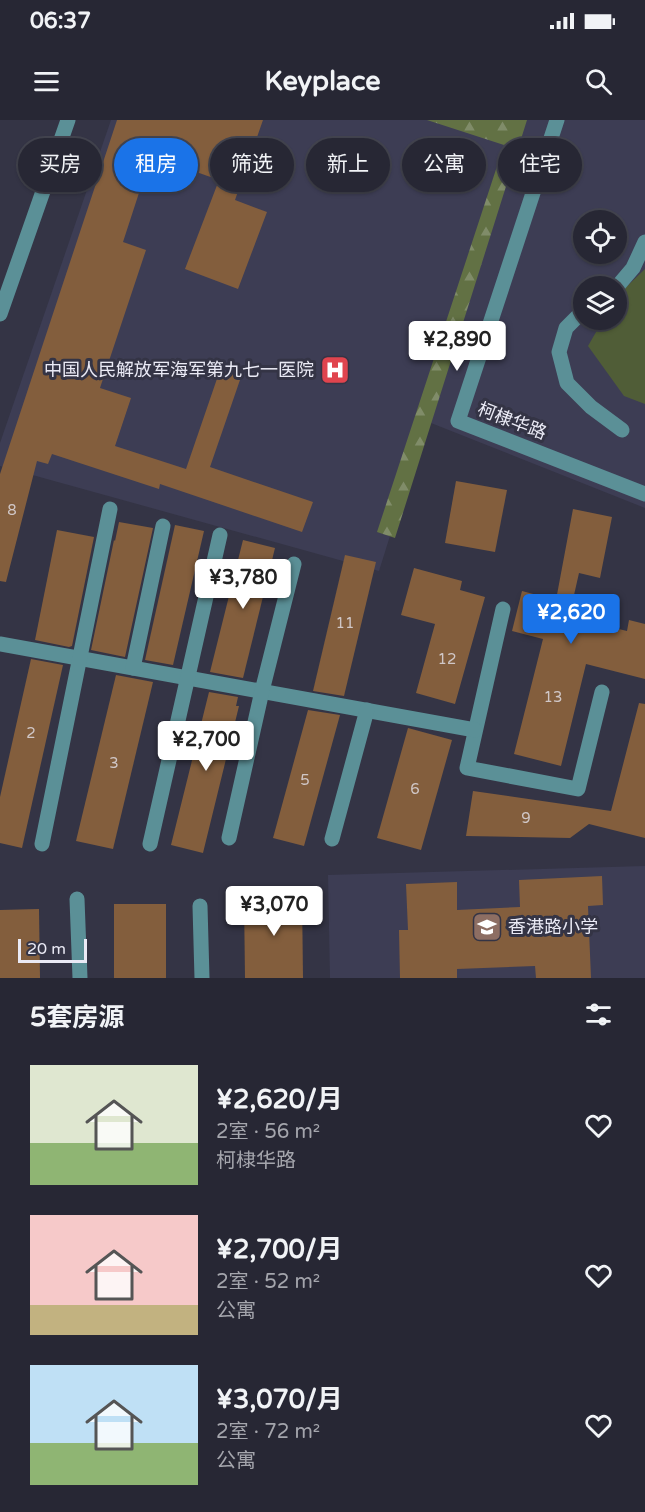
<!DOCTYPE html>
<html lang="zh">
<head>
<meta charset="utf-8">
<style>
	:root { --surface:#272734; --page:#2f2f3c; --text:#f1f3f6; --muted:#a4a5ac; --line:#43444f; --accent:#1a73e8 }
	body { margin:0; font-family:"Varela Round","Noto Sans SC",sans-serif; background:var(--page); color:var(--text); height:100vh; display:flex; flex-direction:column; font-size:22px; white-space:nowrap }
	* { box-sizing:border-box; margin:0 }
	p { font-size:20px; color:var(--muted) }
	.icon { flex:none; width:33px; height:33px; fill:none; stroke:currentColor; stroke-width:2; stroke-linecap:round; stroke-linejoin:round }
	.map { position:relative; height:858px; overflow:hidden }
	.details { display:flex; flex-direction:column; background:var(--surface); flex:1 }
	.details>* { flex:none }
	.guide { position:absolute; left:18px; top:18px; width:609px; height:54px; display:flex; gap:12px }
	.controls { position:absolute; left:573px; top:90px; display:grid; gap:12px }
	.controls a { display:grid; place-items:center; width:54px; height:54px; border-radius:50%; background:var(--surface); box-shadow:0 2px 4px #0004,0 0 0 2px var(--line); font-size:30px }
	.scale { position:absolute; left:18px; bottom:15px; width:69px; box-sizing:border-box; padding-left:6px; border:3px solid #eaeaf5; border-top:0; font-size:16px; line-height:21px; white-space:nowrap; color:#eaeaf5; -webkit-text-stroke:4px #343445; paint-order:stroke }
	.price { position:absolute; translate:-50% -51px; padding:0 14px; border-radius:6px; background:#fff; color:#222; font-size:20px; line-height:39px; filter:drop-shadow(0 2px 3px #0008) }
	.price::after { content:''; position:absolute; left:50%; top:36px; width:18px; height:14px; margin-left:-9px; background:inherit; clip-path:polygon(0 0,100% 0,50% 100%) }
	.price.active { background:var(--accent); color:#fff }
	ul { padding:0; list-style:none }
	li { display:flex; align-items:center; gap:18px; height:150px; padding:0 30px }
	li span { display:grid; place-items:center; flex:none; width:168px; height:120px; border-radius:0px; color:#555 }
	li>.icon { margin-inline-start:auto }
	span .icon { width:72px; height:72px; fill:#fffc; stroke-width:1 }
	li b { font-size:26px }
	h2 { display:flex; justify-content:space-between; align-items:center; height:72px; padding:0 30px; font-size:26px }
	.chip { padding:0 21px; border-radius:27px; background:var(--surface); box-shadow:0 2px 4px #0004,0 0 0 2px var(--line); font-size:21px; line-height:54px }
	.chip.active { background:var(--accent); color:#fff }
	.status { display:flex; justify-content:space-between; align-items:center; height:42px; padding:0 30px; background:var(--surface); direction:ltr }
	.status svg { height:16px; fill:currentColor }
	header { display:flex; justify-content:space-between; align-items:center; height:78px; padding:0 30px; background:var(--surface); font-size:27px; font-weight:800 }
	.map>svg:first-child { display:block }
</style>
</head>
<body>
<div class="status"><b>06:37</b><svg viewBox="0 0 49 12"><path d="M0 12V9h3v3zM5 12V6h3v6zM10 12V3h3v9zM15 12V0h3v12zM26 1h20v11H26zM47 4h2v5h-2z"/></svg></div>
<header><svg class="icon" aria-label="menu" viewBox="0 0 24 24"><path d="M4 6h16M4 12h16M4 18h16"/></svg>Keyplace<svg class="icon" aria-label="search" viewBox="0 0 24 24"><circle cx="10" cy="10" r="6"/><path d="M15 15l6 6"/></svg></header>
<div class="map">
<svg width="645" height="858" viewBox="0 0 645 858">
	<defs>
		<pattern id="forest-firs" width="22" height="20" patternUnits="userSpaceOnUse" patternTransform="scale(1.5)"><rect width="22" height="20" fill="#627144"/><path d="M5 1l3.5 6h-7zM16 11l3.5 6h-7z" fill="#808c69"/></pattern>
	</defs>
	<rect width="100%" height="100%" fill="#343445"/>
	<g fill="#3d3d54" fill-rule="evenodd">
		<path d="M111,0H645V388L426,301L379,451L0,346V323ZM584,100H616V134H584ZM584,166H616V200H584Z"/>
		<path d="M645,746V858H330L328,755Z"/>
	</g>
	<path fill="url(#forest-firs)" d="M427,0H527L395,418L377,412L504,25Z"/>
	<path fill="#505d37" d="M645,149V284L624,276L588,226L603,200H616L617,176Z"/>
	<g fill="#835e3d">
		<path d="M117,0H263L235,80L267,92L238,169L185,149L219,60L151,36L123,122L146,130L100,268L131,278L115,326L186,349L220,250L241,257L210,347L313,382L302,412L160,364L159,369L52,334L48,344L37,341L6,462L0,461V354Z"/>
		<path d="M456,361L507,370L495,432L445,423Z"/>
		<path d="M573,389L612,397L600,458L579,453L569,497L627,511L629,500L645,504V559L586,544L561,646L514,634L543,519L512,511L522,471L556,480Z"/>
		<path d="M119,402L153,408L125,537L91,530L114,420L115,421Z"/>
		<path d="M175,405L204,411L173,545L145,540Z"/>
		<path d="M57,410L94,417L72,526L69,527L35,520Z"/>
		<path d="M243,420L275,428L243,558L210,552Z"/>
		<path d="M345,435L376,442L344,576L313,571Z"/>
		<path d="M414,448L462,461L460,470L485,477L455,584L416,573L435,504L401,495Z"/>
		<path d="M31,539L63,545L22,728L0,723V677Z"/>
		<path d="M116,555L153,562L113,729L76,721Z"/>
		<path d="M209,572L238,577L236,586H239L203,733L171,725Z"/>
		<path d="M639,583L645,584V718L589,704L570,718L466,716L473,671L611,691Z"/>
		<path d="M308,590L340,595L304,726L273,718Z"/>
		<path d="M408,608L452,620L421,730L377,718Z"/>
		<path d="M602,756L603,785L588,786L591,858H536L535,846L457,849V858H400L399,810H408L406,764L457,762V790L520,787L519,760Z"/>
		<path d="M302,776L303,858H245L244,778Z"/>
		<rect x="114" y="784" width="52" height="74"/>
		<path d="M39,789L40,858H0V790Z"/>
	</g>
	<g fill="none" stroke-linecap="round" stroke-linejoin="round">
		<g stroke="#5b9097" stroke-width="15">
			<path d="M557,0L458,301L645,374"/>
			<path d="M616,168L633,148L645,122"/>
			<path d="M584,190L566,208L559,232L567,263L591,287L622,310"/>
			<path d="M0,194L68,0"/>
			<path d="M503,489L467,648L578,669L602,572"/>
			<path d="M0,524L475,610"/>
			<path d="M133,548L163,406"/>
			<path d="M229,718L262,571L294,444"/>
			<path d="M332,719L367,590"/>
			<path d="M42,724L110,389"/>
			<path d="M150,724L220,415"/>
			<path d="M77,779L80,858"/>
			<path d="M200,786L202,858"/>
		</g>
	</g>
	<defs>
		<g id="hospital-square" transform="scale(1.5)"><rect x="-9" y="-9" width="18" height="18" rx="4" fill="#e0444e" stroke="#343445"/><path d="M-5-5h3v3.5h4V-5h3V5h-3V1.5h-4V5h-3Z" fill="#fff"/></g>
		<g id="school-square" transform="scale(1.5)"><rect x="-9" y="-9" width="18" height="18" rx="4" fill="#8d6e63" stroke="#343445"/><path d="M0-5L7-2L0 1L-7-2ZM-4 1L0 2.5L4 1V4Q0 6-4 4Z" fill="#fff"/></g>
	</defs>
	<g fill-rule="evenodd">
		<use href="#hospital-square" x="335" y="250"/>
		<use href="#school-square" x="487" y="807"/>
	</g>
	<g text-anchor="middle" stroke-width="6" stroke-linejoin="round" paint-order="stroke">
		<g font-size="15" fill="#d0c7c7">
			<text x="12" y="395">8</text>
			<text x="345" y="508">11</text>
			<text x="447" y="544">12</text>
			<text x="553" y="582">13</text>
			<text x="31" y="618">2</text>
			<text x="114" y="648">3</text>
			<text x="305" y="665">5</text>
			<text x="415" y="674">6</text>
			<text x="526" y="703">9</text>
		</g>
		<g font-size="18" fill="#eaeaf5" stroke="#343445" text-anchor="end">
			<text x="314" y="256">中国人民解放军海军第九七一医院</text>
			<text x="508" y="813" text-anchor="start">香港路小学</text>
		</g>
		<g font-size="18" fill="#eaeaf5" stroke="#343445">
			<text transform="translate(512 301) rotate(21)" y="6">柯棣华路</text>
		</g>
	</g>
</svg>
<div class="controls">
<a><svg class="icon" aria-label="locate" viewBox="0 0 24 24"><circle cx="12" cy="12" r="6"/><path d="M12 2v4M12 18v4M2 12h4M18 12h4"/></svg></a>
<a><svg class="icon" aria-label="layers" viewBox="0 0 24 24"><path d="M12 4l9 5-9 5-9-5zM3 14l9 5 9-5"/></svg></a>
</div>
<div class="scale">20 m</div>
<b class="price" style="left:457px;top:252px">¥2,890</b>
<b class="price" style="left:243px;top:490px">¥3,780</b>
<b class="price active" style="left:571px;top:525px">¥2,620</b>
<b class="price" style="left:206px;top:652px">¥2,700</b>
<b class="price" style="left:274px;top:817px">¥3,070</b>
<div class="guide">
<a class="chip">买房</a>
<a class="chip active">租房</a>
<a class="chip">筛选</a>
<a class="chip">新上</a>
<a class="chip">公寓</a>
<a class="chip">住宅</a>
</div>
</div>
<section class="details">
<h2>5套房源<svg class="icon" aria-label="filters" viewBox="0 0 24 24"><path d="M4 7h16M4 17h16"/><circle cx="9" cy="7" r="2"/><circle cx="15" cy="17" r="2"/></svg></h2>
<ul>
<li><span style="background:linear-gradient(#dfe7d0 65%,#8fb573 0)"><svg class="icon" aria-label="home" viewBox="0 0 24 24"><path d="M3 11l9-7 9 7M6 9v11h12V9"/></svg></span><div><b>¥2,620/月</b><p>2室 · 56 m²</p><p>柯棣华路</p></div><svg class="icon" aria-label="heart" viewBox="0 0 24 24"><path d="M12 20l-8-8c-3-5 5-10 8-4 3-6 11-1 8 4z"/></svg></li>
<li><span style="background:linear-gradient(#f6c9c9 75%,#c2b280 0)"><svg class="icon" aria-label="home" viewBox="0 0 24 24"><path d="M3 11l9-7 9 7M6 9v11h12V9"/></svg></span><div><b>¥2,700/月</b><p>2室 · 52 m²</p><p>公寓</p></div><svg class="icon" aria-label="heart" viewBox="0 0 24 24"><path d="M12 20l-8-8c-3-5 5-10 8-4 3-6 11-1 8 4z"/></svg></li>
<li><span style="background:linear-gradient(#bfe0f5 65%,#8fb573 0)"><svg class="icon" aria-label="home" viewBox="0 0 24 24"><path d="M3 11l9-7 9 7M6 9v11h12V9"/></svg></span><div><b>¥3,070/月</b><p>2室 · 72 m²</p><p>公寓</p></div><svg class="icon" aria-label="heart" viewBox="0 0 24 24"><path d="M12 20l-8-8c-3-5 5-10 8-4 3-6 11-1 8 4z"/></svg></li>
</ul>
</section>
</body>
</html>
